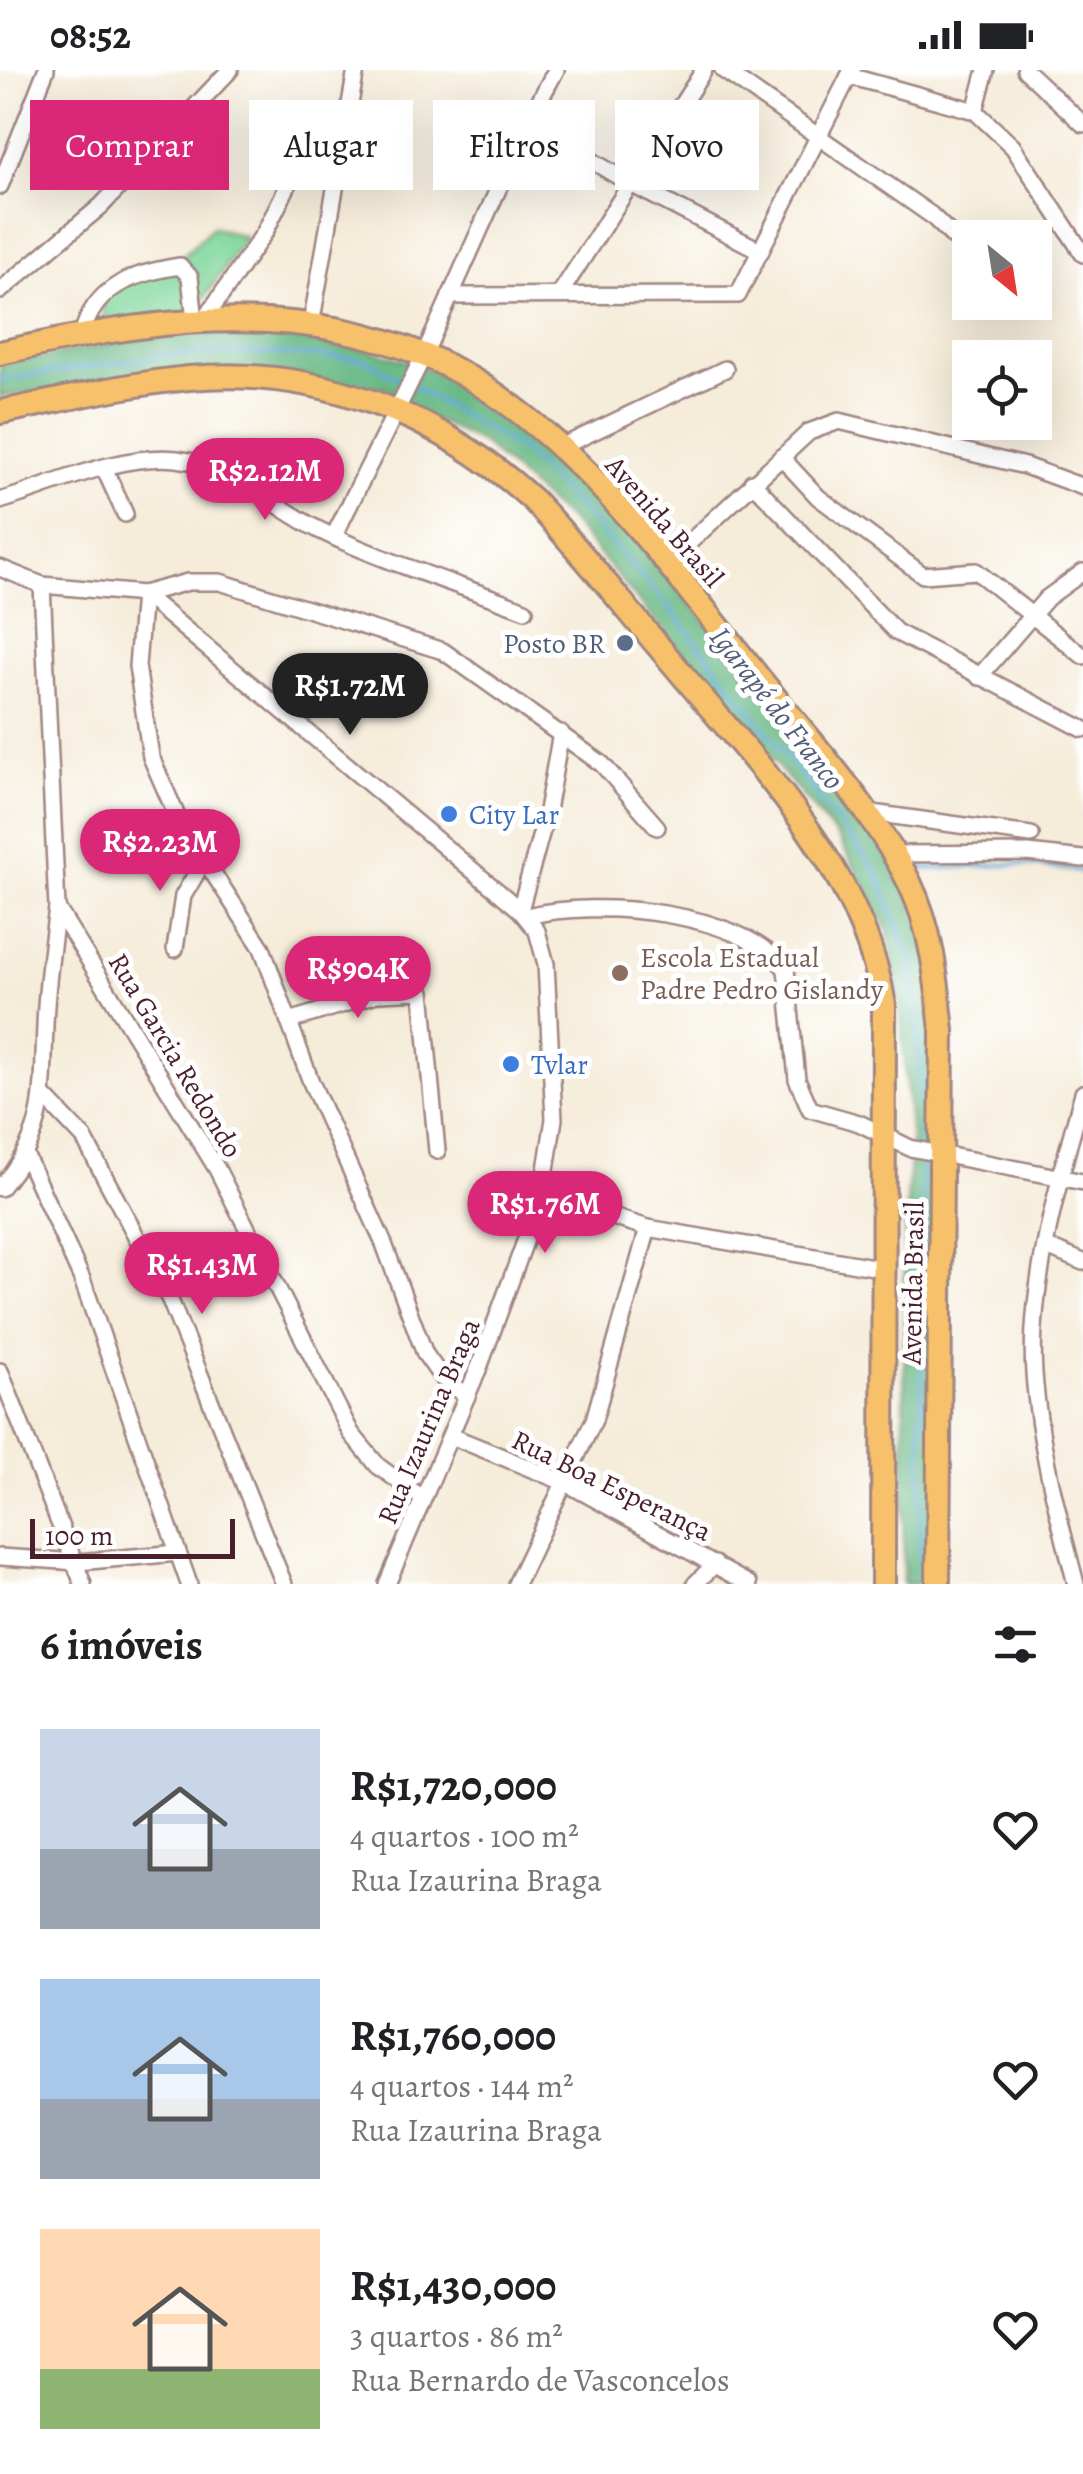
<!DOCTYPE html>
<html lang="pt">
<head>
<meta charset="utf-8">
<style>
	:root { --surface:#fff; --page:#f2f2f2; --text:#202124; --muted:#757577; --accent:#db2777 }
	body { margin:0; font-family:Alegreya,serif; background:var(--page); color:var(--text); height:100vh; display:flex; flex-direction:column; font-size:38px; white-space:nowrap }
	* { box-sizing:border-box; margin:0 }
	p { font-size:32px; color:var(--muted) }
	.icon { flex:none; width:55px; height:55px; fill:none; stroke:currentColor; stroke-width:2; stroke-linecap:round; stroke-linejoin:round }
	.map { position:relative; height:1514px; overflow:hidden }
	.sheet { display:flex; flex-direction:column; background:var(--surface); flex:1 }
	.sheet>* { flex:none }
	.hud { position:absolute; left:30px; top:30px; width:1025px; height:90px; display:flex; gap:20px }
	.needle { width:65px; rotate:150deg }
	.controls { position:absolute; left:952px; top:150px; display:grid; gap:20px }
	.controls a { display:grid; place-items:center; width:100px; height:100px; border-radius:0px; background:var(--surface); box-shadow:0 10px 40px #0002; font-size:50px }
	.scale { position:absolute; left:30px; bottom:25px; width:205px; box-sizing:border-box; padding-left:10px; border:5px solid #4a1f2b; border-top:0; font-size:28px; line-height:35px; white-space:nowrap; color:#4a1f2b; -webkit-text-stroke:8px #fff; paint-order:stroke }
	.price { position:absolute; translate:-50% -85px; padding:0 22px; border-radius:35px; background:var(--accent); color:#fff; font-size:32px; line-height:65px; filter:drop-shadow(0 2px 5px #0008) }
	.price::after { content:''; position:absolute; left:50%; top:60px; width:30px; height:22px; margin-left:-15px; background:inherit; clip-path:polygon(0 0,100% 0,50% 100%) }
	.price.selected { background:#222; color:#fff }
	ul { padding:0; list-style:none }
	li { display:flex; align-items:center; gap:30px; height:250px; padding:0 40px }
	li span { display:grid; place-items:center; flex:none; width:280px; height:200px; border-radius:0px; color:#555 }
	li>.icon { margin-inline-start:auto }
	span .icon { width:120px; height:120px; fill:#fffc; stroke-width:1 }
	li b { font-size:42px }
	h2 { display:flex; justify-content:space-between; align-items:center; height:120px; padding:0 40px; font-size:42px }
	.tag { padding:0 35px; border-radius:0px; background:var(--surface); box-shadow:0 10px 40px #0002; font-size:35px; line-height:90px }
	.tag.selected { background:var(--accent); color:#fff }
	.status { display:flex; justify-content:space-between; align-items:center; height:70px; padding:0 50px; background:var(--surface); direction:ltr }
	.status svg { height:28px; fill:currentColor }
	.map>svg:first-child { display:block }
</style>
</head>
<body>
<div class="status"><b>08:52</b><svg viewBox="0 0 49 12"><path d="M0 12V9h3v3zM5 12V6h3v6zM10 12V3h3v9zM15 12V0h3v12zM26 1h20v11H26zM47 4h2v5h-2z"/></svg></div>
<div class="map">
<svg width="1083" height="1514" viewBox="0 0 1083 1514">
	<rect width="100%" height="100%" fill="#fff"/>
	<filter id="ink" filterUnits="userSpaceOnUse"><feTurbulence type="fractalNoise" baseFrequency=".01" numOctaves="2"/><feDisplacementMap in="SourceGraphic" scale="20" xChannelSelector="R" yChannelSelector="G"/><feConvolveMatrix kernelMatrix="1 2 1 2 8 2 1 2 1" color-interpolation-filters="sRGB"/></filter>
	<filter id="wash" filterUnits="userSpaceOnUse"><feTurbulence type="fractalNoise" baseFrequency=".0048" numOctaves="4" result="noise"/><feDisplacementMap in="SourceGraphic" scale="40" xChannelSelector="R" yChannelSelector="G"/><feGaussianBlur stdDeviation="2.25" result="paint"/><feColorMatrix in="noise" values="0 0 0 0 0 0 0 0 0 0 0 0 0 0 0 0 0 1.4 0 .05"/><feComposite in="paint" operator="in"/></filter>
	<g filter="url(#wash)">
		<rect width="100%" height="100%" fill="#f5ecd9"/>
		<path fill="#80d79b" stroke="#657b63" stroke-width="2.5" d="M213,157L246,167L195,241L106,253L100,226L184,185Z"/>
		<path fill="#68b883" stroke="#596c57" stroke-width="2.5" d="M208,264C287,264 374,272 445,307C579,372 706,554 797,669C832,713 878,758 903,809C915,835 922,867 932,895L936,1514H903L905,1164L911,1073L899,928L887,859L839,769L574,455L482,373L412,339L387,318L156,303L0,327V295L142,268Z"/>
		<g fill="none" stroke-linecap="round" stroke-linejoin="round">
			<g stroke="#5fa7d6" stroke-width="4">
				<path d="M0,310L175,284L274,283L363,289L406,313"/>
				<path d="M415,317L522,380L585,443L669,537L877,802L910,886L919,965L922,1074"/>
				<path d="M922,799L1019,794L1083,801"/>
				<path d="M920,1514L923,1084"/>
			</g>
		</g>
	</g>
	<g filter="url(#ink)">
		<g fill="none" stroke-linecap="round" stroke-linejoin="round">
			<g stroke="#a08682" stroke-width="20">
				<g id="minor">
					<path d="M723,0L931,145L970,183"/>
					<path d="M1025,0L1083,54"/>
					<path d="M849,6L975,41L1013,77L1083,184"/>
					<path d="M975,41L986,0"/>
					<path d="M528,52L629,113L761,181"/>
					<path d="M0,116L46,0"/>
					<path d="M0,221L101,136L230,0"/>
					<path d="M559,225L704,0"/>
					<path d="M450,226L738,225L852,0"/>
					<path d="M204,250L265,162L290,111L314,77L342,68"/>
					<path d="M311,255L356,0"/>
					<path d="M82,265C94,216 134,203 180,196L190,207L195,250"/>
					<path d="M559,378L725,299"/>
					<path d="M781,387L818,427L923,505L976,501L1083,586"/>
					<path d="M105,400L125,444"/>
					<path d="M752,412L896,562L1083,659"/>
					<path d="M0,431C54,415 120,383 177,389C232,395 272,436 319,460C384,492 457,514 525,540"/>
					<path d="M334,466L424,285L528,52L556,0"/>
					<path d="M666,494L809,362L839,351L1025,396L1083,417"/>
					<path d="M0,498L42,515L143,524L520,840L537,861L546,894L554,1049L542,1125L480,1295L387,1514"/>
					<path d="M42,515L57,838L217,1099L351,1363L378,1396L421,1427"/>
					<path d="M143,524L137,596L151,687L179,751L262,878L311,1012L384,1174L425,1284L442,1308L467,1326"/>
					<path d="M143,524L188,512H220L443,581L602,694L657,757"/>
					<path d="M979,607L1047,528L1083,502"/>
					<path d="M865,742L1031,765"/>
					<path d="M894,784L1028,783L1083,789"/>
					<path d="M520,840L546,746L561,663"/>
					<path d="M527,846C597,829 738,840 786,899L797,1009L810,1039L859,1053L910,1078L1083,1112"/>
					<path d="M175,879L183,826L203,792"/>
					<path d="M289,951L380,923L422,921L437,1081"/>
					<path d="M45,1027L84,1068L170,1230L284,1514"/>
					<path d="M25,1084L82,1209L189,1514"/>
					<path d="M0,1118C48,1062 42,1024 45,956C46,916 52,877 57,838"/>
					<path d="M542,1125L648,1158L885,1199"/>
					<path d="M1047,1177L1083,1192"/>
					<path d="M0,1301L83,1514"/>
					<path d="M451,1366L566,1413L749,1514"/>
					<path d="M0,1487L78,1492L178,1483"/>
					<path d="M516,1514L594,1350L648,1158"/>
					<path d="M695,1514L715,1494"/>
					<path d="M1076,1514C1058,1445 1039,1374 1034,1303C1028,1219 1060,1105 1083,1023"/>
				</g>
			</g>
			<g stroke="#a08682" stroke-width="28">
				<g id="highway">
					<path d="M0,283C140,251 286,228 424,285C564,343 670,499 763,613C815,677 874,740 910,814C932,859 937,912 942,961L938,1514"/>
					<path d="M0,342C63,330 125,314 189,308C316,296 439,344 533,430C583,483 628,541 676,597C760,698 863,800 884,935L883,1514"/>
				</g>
			</g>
			<use href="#minor" stroke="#fff" stroke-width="15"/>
			<use href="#highway" stroke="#f7c06b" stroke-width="22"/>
		</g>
	</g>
	<circle fill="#5c6f8a" stroke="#fff" stroke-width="4" cx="625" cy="573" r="10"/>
	<g fill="#3f7fe0" stroke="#fff" stroke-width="4">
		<circle cx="449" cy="744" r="10"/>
		<circle cx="511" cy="994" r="10"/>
	</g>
	<circle fill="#8d6e63" stroke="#fff" stroke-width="4" cx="620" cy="903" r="10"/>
	<g text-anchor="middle" stroke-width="10" stroke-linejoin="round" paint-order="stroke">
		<g font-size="28" fill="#4a1f2b" stroke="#fff">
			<text transform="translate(665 451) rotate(49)" y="10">Avenida Brasil</text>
			<text transform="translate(176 985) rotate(59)" y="10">Rua Garcia Redondo</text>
			<text transform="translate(912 1213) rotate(-89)" y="10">Avenida Brasil</text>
			<text transform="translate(428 1351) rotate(-67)" y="10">Rua Izaurina Braga</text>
			<text transform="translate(612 1415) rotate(26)" y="10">Rua Boa Esperança</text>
		</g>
		<g font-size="28" fill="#4e5e75" stroke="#fff" text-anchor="end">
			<text x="605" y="583">Posto BR</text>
		</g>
		<g font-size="28" fill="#366cbe" stroke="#fff" text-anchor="start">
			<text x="469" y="754">City Lar</text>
			<text x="531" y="1004">Tvlar</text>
		</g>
		<g font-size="28" fill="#785e54" stroke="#fff" text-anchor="start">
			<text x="640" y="897">Escola Estadual<tspan x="640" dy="32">Padre Pedro Gislandy</tspan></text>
		</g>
		<g font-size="30" font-style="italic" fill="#535c78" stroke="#fff">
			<text transform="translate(777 638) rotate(52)" y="10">Igarapé do Franco</text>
		</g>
	</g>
</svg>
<div class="controls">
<a><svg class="needle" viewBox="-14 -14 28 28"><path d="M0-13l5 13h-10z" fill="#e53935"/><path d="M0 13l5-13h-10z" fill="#757577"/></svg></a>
<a><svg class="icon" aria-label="locate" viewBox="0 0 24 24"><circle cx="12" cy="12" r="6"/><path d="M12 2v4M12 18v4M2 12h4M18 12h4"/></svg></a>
</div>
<div class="scale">100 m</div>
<b class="price" style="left:265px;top:453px">R$2.12M</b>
<b class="price selected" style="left:350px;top:668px">R$1.72M</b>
<b class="price" style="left:160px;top:824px">R$2.23M</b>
<b class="price" style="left:358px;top:951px">R$904K</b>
<b class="price" style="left:545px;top:1186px">R$1.76M</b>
<b class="price" style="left:202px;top:1247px">R$1.43M</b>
<div class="hud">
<a class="tag selected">Comprar</a>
<a class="tag">Alugar</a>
<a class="tag">Filtros</a>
<a class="tag">Novo</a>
</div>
</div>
<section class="sheet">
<h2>6 imóveis<svg class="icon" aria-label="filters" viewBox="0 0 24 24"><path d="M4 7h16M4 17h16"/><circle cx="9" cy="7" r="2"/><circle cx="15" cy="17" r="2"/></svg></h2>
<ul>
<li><span style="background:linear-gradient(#c9d6e8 60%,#9aa5b1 0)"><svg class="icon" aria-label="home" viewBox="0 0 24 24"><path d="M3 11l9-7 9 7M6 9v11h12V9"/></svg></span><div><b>R$1,720,000</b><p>4 quartos · 100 m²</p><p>Rua Izaurina Braga</p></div><svg class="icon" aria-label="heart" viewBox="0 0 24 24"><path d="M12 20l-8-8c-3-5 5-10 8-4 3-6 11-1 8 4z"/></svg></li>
<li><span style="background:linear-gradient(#a9c7e8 60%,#9aa5b1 0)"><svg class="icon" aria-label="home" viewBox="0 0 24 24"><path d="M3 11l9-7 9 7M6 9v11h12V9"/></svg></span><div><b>R$1,760,000</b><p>4 quartos · 144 m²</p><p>Rua Izaurina Braga</p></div><svg class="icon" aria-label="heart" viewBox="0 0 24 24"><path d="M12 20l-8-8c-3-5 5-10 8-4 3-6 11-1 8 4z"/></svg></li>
<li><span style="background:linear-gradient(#ffd9b3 70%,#8fb573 0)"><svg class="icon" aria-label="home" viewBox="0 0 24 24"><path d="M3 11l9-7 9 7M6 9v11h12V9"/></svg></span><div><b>R$1,430,000</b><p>3 quartos · 86 m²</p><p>Rua Bernardo de Vasconcelos</p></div><svg class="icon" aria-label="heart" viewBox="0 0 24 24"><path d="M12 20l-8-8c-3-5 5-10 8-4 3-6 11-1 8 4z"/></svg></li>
</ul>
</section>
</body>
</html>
